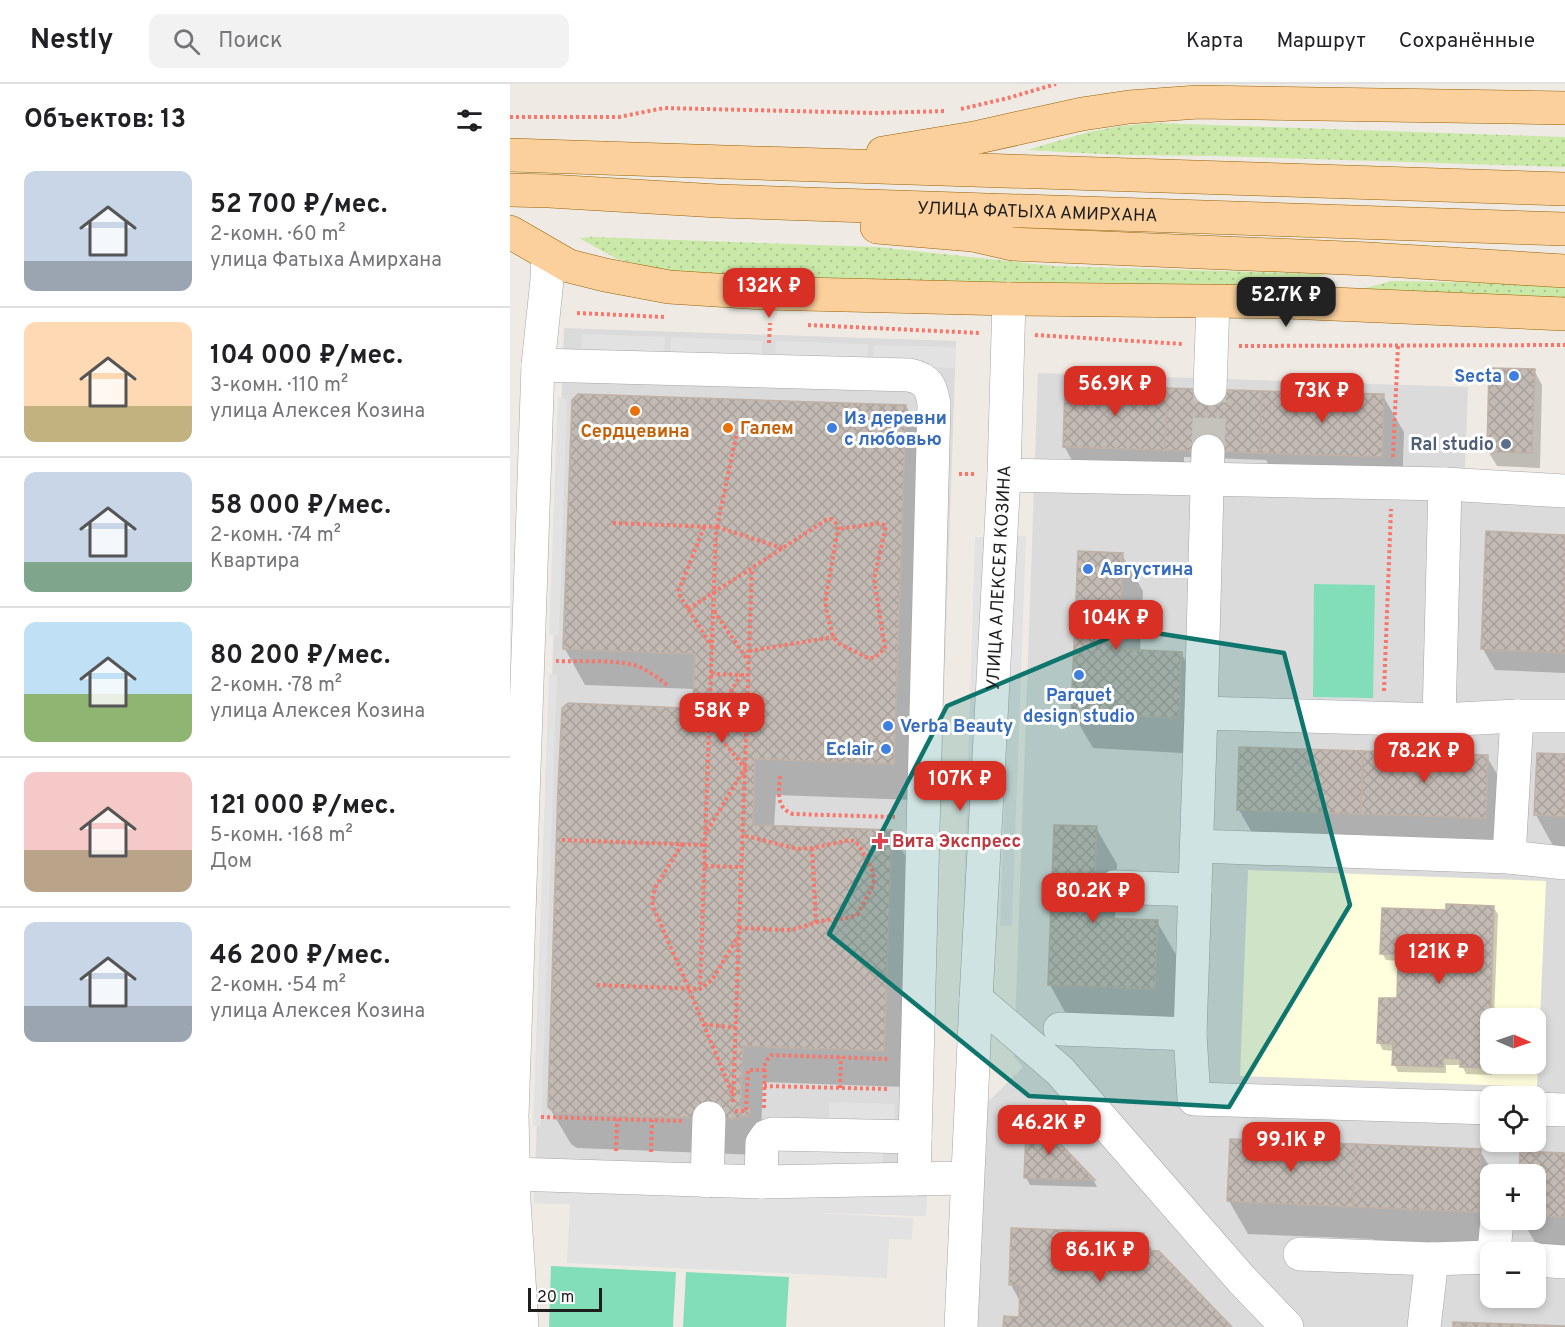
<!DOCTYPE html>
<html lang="ru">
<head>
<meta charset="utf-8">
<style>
	:root { --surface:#fff; --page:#f2f2f2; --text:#202124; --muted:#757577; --line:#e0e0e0; --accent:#d93025 }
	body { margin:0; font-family:Overpass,sans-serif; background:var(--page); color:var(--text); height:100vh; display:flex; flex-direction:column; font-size:22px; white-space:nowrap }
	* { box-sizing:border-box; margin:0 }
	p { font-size:20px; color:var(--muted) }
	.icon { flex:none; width:33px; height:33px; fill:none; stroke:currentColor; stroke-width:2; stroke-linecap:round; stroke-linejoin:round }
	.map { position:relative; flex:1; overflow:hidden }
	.panel { display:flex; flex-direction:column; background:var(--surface); width:510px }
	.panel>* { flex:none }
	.needle { width:39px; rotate:92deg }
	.buttons { position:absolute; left:970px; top:924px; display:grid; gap:12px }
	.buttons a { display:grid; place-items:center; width:66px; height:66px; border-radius:12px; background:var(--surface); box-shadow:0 3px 9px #0003; font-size:30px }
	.scale { position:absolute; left:18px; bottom:15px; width:74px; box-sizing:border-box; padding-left:6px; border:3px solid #1e1e1e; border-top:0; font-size:16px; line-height:21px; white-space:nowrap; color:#1e1e1e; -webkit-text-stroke:4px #fff; paint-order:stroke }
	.price { position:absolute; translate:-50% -51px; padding:0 14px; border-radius:12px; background:var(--accent); color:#fff; font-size:20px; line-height:39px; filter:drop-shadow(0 2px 3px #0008) }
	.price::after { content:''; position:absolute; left:50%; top:36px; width:18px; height:14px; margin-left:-9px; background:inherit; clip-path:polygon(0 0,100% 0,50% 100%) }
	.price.on { background:#222; color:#fff }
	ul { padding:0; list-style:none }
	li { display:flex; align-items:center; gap:18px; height:150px; padding:0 24px }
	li+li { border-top:2px solid var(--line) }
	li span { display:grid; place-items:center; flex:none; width:168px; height:120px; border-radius:12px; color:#555 }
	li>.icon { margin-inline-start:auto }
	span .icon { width:72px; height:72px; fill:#fffc; stroke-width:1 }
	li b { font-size:26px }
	h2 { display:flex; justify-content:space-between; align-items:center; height:72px; padding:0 24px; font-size:26px }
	header { display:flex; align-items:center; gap:36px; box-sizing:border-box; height:84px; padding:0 30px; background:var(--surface); border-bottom:2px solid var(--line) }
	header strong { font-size:28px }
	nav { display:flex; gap:33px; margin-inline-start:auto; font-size:21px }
	.search { width:420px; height:54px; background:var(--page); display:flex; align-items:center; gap:15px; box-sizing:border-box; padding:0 21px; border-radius:12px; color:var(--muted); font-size:22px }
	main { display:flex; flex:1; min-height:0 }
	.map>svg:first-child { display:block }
</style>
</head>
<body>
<header>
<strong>Nestly</strong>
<div class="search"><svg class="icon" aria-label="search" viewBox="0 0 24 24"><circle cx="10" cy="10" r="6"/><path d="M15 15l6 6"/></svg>Поиск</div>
<nav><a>Карта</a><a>Маршрут</a><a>Сохранённые</a></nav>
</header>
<main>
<section class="panel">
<h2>Объектов: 13<svg class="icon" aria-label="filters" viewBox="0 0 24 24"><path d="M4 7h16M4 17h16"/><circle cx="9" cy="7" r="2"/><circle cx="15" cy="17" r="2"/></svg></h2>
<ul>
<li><span style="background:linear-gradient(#c9d6e8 75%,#9aa5b1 0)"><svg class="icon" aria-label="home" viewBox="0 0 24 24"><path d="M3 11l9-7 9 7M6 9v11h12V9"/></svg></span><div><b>52 700 ₽/мес.</b><p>2-комн. · 60 m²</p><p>улица Фатыха Амирхана</p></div></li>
<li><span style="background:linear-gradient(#ffd9b3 70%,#c2b280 0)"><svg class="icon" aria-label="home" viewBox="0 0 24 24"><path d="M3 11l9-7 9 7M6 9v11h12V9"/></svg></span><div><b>104 000 ₽/мес.</b><p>3-комн. · 110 m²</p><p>улица Алексея Козина</p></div></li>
<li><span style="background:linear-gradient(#c9d6e8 75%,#7fa58c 0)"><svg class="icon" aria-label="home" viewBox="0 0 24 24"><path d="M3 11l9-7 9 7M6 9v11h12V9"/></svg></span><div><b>58 000 ₽/мес.</b><p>2-комн. · 74 m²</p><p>Квартира</p></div></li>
<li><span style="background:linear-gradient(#bfe0f5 60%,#8fb573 0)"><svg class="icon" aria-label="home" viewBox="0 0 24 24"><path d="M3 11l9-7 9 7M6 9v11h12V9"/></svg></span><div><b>80 200 ₽/мес.</b><p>2-комн. · 78 m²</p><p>улица Алексея Козина</p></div></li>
<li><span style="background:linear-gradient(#f6c9c9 65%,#b9a48a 0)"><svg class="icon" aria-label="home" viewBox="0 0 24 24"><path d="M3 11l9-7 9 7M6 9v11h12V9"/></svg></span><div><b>121 000 ₽/мес.</b><p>5-комн. · 168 m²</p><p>Дом</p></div></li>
<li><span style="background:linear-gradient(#c9d6e8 70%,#9aa5b1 0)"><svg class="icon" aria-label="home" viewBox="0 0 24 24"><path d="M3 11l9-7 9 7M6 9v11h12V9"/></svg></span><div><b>46 200 ₽/мес.</b><p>2-комн. · 54 m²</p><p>улица Алексея Козина</p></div></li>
</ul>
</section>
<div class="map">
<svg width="1055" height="1243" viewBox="0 0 1055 1243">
	<defs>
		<pattern id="grass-dots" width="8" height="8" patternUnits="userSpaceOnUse" patternTransform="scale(1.5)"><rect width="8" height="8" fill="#cae9a9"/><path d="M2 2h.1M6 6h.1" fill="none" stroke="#adc791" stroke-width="1.8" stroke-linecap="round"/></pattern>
		<pattern id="building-cross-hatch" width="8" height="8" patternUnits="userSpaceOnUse" patternTransform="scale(1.5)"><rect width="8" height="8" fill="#c3bab3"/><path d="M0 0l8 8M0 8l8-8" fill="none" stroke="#a79f9a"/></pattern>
	</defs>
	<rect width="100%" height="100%" fill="#efebe4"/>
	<g fill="#dcdbdb" fill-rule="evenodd">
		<path d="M54,244L446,257L416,1132L24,1119Z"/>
		<path d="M528,289L958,303L954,410L1055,414V1243H466L474,1022L513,983L504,973ZM981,934H1026V980H981ZM981,1012H1026V1058H981ZM981,1090H1026V1136H981ZM981,1168H1026V1214H981Z"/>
	</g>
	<path fill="#fffedd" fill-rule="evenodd" d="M738,786L1036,797L1027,1003L730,992ZM981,934H1026V980H981Z"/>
	<g fill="url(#grass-dots)">
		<path d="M645,39L1055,53V83L706,72L611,71L517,66L579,48L611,42Z"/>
		<path d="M83,153L368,163L544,182L816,190L791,200L768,207H739L167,189L107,175L69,154Z"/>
		<path d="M881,197L1055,200V218L834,210Z"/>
	</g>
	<g fill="#81deb8">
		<path d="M804,500L865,501L863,614L803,613Z"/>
		<path d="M41,1182L166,1188L163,1243H39Z"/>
		<path d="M176,1188L279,1193L276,1243H173Z"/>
	</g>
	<g fill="#e2e2e2">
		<path d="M72,250L155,253L154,273L71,270Z"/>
		<path d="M161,253L252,257V277L160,274Z"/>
		<path d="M266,257L358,260L357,280L265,277Z"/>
		<path d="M364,261L446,263L445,284L363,281Z"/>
		<path d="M48,314L57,315L49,552L39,551Z"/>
		<path d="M504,452H516L502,842H490Z"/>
		<path d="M465,453H477L465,841L453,840Z"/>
		<path d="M39,590L47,591L31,1042H23Z"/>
		<path d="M319,1018L385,1020L384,1040L319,1038Z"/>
		<path d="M264,1054L373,1058L372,1092L263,1088Z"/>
		<path d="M25,1100L416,1114V1132L287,1128L403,1134L402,1156L379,1155L377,1194L57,1179L60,1120L24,1119Z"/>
	</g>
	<g fill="#0003">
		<path d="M1024,286L1032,301L1030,384L987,382L978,367Z"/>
		<path d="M873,312L894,348L892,409L773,405L756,376L674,373V399L573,396L554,362Z"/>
		<path d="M396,322L417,359L404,716L266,711L264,743L381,747L402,783L394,1003L253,998L250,1071L67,1064L61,1060L39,1023L184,636L185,605L75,601L55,565Z"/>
		<path d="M1055,452V589L985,586L973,565Z"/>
		<path d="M612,471L633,507L630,568L671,569L692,606L689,670L583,664L562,628Z"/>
		<path d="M1055,672V768L1046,767L1026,731Z"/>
		<path d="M977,673L998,709L996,770L748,759L729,726Z"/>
		<path d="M586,744L607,780L605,836L647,838L668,874L665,941L560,937L540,901Z"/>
		<path d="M983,823L988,830L984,934H981L982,991L956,990L952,981H936V989L888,988L884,980V967L873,966L869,959L889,916L890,877L876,876L872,869L938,828Z"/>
		<path d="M518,1029L584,1097L587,1103L520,1101L516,1093Z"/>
		<path d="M970,1067L984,1090H981V1136L989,1164L865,1159L863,1155L738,1150L719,1117Z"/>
		<path d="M1012,1069L1055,1070V1168L1030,1167L1012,1136H1026V1090H1011Z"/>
		<path d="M633,1151L643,1168L720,1243H495L511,1234V1219L501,1201Z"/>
	</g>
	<g fill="url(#building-cross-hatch)" stroke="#c0b1a6" stroke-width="1.5">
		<path d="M979,284L1025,285L1022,369L977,368Z"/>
		<path d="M555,300L657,304L655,366L553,363Z"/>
		<path d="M657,304L752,307L750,369L655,366Z"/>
		<path d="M752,307L874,310L872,373L750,369Z"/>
		<path d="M68,310L396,321L384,680L245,675L243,741L382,746L374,967L233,962L230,1025H240V1032H230V1035L45,1029L38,1023L48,703L52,624L58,619L174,624L180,626L182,633L185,570L53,565L62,316Z"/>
		<path d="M976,447L1055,451V569L971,565Z"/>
		<path d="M568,467L613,469L609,565L672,568L669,634L561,629Z"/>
		<path d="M729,663L853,667L851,730L727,726Z"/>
		<path d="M853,667L978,671L976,734L851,730Z"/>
		<path d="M1027,669L1055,670V733L1024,731Z"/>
		<path d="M544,741L587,742L583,834L648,836L645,905L538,901Z"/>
		<path d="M936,820L984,822L979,984L950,983V975L933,974V983L882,981L883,960L867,959L869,914H887L888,870H870L872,824L936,826Z"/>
		<path d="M517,1025L585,1096L514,1094Z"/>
		<path d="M720,1055L845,1060L843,1123L717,1117Z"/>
		<path d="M845,1060L971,1065L969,1128L843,1123Z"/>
		<path d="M1010,1067L1055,1069V1133L1026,1132V1090H1009Z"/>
		<path d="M501,1144L634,1149V1166L649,1167L722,1243H493L494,1232L509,1233L510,1201H499Z"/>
		<path d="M943,1238L1055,1242V1243H943Z"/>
	</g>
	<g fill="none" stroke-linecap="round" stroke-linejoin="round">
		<path stroke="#c5c2bc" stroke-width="33" stroke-dasharray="33 16" stroke-linecap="butt" d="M698,367L700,305"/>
		<g stroke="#a5a5a5" stroke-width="34">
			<g id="minor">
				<path d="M700,305L703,218"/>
				<path d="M698,367L691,629L680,950L684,1015L981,1024"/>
				<path d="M494,391L935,400L1055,407"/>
				<path d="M691,629L929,636L1007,632H1055"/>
				<path d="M929,636L935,400"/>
				<path d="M687,762L999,773L1055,779"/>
				<path d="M999,773L1007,632"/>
				<path d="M604,803L685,806"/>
				<path d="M466,915L550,987L732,1196L777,1243"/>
				<path d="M550,945L680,950"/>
				<path d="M1026,1025L1055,1026"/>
				<path d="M3,1090L251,1098L404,1095L424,320C421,302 418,295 399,291L28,281"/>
				<path d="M404,1095L457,1094"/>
				<path d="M197,1097L199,1034"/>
				<path d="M251,1098L252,1059L257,1052L263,1050L405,1053"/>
				<path d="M984,1168L987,1136"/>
				<path d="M790,1170L922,1175L981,1173"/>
				<path d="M1026,1176L1055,1178"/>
				<path d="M12,1243L4,1117L2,1032L28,281L37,196L38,171"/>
				<path id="s1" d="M451,1243L466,915L494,391L499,215"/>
				<path d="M914,1243L922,1175"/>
			</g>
		</g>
		<g stroke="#976200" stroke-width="34">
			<g id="major">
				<path d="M373,69L464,54L572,30L619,23L688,18L1055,24"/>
				<path d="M0,71L1055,105"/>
				<path id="s2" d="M0,106L39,107L208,117L1055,145"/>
				<path d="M367,143L463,151L502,160L859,175L1055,187"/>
				<path d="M0,148L59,182L95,191L159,203L253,209L499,215L776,218L1055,230"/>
			</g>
		</g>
		<g stroke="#f9766a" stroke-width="4" stroke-dasharray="3 3" stroke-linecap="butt">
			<path d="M451,25L498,14L546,0"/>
			<path d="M0,33H109L154,24L365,29L437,27"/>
			<path d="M67,229L155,233"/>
			<path d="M298,241L470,249"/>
			<path d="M525,251L673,260"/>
			<path d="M259,259L260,239"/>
			<path d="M729,262L1055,261"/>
			<path d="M883,373L888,262"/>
			<path d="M449,390H466"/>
			<path d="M103,439L206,443L190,905"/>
			<path d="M194,443L169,506L170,512L202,563"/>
			<path d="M207,443L227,348"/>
			<path d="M207,443L272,464"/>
			<path d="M178,525L316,436L321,435L327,440L328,445L316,512V524L323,553L330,560L358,574H364L375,564L364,495L376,442L370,439L328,445"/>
			<path d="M204,527L237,575"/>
			<path d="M239,567L323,553"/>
			<path d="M46,577C68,578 107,575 127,582C139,587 149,594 159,603"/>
			<path d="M201,590L238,591"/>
			<path d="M874,607L881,425"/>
			<path d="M270,692C269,707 265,724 283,730L385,733"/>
			<path d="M197,747L235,684L200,641L231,591"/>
			<path d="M52,756L195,761"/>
			<path d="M172,760L145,804L142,817L144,825L179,905L222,1009"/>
			<path d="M302,764L306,839"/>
			<path d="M195,782L231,783"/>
			<path d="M229,844L281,846L315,836L337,834L347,831L363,802L364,794L362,786L349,761L343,757L340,756L302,764L288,765L232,751"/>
			<path d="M87,901L190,905L202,896L228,853"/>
			<path d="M194,940L226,944"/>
			<path d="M254,1002L378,1005"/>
			<path d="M330,1004L331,973"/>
			<path d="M223,1018L242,484"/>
			<path d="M254,1024L255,980L257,976L262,971L379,975"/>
			<path d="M225,1027H236L238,986H255"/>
			<path d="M31,1033L173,1037"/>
			<path d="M106,1067L107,1035"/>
			<path d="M141,1068L142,1036"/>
		</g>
		<use href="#minor" stroke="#fff" stroke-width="33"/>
		<use href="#major" stroke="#fbd09c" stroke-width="33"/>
	</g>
	<path fill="#0f766e" fill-opacity="0.2" stroke="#0f766e" stroke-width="4.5" stroke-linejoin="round" d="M620,545L774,569L840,821L719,1023L519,1012L319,850L437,622Z"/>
	<g fill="#3f7fe0" stroke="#fff" stroke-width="2">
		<circle cx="1004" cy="292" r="6"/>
		<circle cx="322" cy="344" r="6"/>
		<circle cx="578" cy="485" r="6"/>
		<circle cx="569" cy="591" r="6"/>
		<circle cx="378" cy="642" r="6"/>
		<circle cx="376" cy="665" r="6"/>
	</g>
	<g fill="#e8710a" stroke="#fff" stroke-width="2">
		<circle cx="125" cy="327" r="6"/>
		<circle cx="218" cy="344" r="6"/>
	</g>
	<circle fill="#5c6f8a" stroke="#fff" stroke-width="2" cx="996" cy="360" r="6"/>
	<path fill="#e0444e" stroke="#fff" stroke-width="2" d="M367 748h6v6h6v6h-6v6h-6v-6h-6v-6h6z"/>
	<g text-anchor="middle" stroke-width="6" stroke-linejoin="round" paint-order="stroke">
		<g font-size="18" fill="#1e1e1e" stroke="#fff">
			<text dy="6" stroke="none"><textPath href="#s2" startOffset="528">УЛИЦА ФАТЫХА АМИРХАНА</textPath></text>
			<text dy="6" stroke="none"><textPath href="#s1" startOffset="750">УЛИЦА АЛЕКСЕЯ КОЗИНА</textPath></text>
		</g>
		<g font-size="18" font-weight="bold" fill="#366cbe" stroke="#fff" text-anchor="start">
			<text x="992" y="298" text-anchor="end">Secta</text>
			<text x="334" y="340">Из деревни<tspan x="334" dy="21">с любовью</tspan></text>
			<text x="590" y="491">Августина</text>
			<text x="569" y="617" text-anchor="middle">Parquet<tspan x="569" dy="21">design studio</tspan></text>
			<text x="390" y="648">Verba Beauty</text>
			<text x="364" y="671" text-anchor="end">Eclair</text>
		</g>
		<g font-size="18" font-weight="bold" fill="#c56008" stroke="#fff" text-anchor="start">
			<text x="230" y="350">Галем</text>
			<text x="125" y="353" text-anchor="middle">Сердцевина</text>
		</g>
		<g font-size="18" font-weight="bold" fill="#4e5e75" stroke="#fff" text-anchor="end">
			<text x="984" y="366">Ral studio</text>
		</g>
		<g font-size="18" font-weight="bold" fill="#be3a42" stroke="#fff" text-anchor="start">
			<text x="382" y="763">Вита Экспресс</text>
		</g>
	</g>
</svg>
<div class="buttons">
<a><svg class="needle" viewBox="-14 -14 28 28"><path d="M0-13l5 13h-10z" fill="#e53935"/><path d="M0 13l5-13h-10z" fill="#757577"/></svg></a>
<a><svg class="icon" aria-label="locate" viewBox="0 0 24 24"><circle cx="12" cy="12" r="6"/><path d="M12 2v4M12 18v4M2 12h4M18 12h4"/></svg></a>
<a>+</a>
<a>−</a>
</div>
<div class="scale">20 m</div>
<b class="price" style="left:259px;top:235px">132K ₽</b>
<b class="price on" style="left:776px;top:244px">52.7K ₽</b>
<b class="price" style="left:605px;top:333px">56.9K ₽</b>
<b class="price" style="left:812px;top:340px">73K ₽</b>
<b class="price" style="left:606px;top:567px">104K ₽</b>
<b class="price" style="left:212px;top:660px">58K ₽</b>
<b class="price" style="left:914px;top:700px">78.2K ₽</b>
<b class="price" style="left:450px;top:728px">107K ₽</b>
<b class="price" style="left:583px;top:840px">80.2K ₽</b>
<b class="price" style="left:929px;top:901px">121K ₽</b>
<b class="price" style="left:539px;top:1072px">46.2K ₽</b>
<b class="price" style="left:781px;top:1089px">99.1K ₽</b>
<b class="price" style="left:590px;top:1199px">86.1K ₽</b>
</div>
</main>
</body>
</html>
